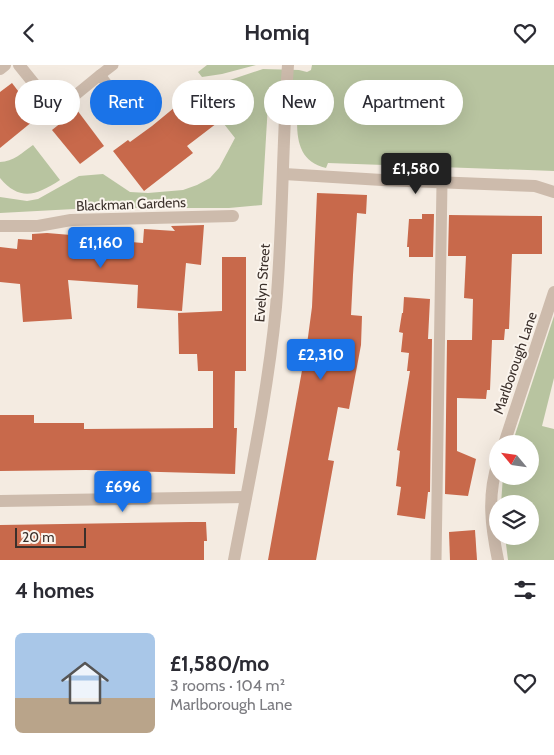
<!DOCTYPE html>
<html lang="en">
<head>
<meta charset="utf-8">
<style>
	:root { --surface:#fff; --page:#f2f2f3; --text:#2b2b33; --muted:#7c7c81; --accent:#1a73e8 }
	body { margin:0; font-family:Cabin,sans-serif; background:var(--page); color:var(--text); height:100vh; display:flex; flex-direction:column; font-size:19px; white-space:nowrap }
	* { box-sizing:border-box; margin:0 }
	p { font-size:16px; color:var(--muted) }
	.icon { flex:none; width:28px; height:28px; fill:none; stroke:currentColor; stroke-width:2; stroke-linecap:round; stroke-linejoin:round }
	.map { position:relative; height:495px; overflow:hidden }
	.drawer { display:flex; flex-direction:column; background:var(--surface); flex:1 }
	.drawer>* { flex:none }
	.banner { position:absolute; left:15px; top:15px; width:525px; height:45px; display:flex; gap:10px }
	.needle { width:32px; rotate:299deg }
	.fabs { position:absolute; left:489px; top:370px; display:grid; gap:10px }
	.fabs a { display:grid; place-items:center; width:50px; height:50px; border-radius:50%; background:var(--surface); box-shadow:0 5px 20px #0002; font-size:25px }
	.scale { position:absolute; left:15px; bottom:12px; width:71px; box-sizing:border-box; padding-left:5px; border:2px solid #3b302b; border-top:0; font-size:14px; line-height:18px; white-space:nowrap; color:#3b302b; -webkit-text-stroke:4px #fbf5ee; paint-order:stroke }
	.price { position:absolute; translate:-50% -42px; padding:0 11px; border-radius:5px; background:var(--accent); color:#fff; font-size:16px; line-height:32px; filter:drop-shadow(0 1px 2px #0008) }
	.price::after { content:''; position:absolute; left:50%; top:30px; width:15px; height:11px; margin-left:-8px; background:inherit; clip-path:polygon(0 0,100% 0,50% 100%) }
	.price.selected { background:#222; color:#fff }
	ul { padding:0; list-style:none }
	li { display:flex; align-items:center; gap:15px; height:125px; padding:0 15px }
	li span { display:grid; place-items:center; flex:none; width:140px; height:100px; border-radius:8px; color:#555 }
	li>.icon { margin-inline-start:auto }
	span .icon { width:60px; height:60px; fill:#fffc; stroke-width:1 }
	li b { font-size:21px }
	h2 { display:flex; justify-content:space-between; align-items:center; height:60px; padding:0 15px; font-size:21px }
	.chip { padding:0 18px; border-radius:22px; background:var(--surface); box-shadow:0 5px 20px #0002; font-size:18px; line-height:45px }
	.chip.selected { background:var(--accent); color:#fff }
	header { display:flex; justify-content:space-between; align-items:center; height:65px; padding:0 15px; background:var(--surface); font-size:22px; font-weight:700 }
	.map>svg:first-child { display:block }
</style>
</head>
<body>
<header><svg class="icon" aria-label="back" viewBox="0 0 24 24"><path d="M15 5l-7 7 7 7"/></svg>Homiq<svg class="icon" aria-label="heart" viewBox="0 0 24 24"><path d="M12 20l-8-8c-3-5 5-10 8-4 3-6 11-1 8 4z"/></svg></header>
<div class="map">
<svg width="554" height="495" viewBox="0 0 554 495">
	<rect width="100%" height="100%" fill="#f4ebe1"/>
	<g fill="#b8c4a0">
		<path d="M207,0H256L222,9L202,12L198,7Z"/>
		<path d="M312,0H554V106L328,98L326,103C288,95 298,52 299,23L269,22L262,140L229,143H93L0,148V132L27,136L38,134L79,111L103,109L130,127L148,128L183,125L197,120L210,113L219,103L235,73L198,26L199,21L208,16L230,15L263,4L299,5L307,7L311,5Z"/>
		<path d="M33,80L60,115C37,130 20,137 0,113V97C13,97 23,87 33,80Z"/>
		<path d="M554,251V313L542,361L554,364V495H508L505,471H530V439H501L503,411H530V379H512Z"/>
	</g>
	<g fill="#c8694b">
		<path d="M12,18L38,52L0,83V27Z"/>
		<path d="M197,24L221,55L187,81L193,88L144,126L113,86L128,75L130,77L152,61Z"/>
		<path d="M77,45L104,81L80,99L52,65Z"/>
		<path d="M317,128L367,130L366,149L357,148L353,210L351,250L362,251L361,280L349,344L338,342L328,395L334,396L316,495H268L308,272L312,242Z"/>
		<path d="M422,149H434L433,192H409V182H407L409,154H422Z"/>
		<path d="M449,150L542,151V189H512L509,264H505L504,275H492L490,325H487L486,334L457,333V386L476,394L468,431L445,429L447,275H472L473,234L464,233L466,191H448Z"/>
		<path d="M204,160L201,200L186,198L182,246L137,243L138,220L68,215L72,254L23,257L20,219L0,217V182L17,184L18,174L32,175V169L47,168L71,170V176L107,178V175L143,178L144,164L175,166L171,161Z"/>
		<path d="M222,192H246V306H235L234,363H237L235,409L86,405L0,406V350H34V358H84V364L213,363V306H198L197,289H179L178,248L222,246Z"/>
		<path d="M404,232L430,234L428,274H432L430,427H428L425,454L397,450L401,422L396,421L400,386L397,385L410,306H407L409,288L401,287L403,268L399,267L402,248H403Z"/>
		<path d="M190,457H206L207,476H204V495H0V460Z"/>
		<path d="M475,465L477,495H450L449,467Z"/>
	</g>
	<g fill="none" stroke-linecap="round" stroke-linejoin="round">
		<g stroke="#cdbbac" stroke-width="11">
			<path d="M100,10L113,0"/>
			<path d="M44,31L56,46L100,10L133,53"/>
			<path d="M436,495L442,118"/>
		</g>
		<g stroke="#cdbbac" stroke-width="12">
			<path d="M19,0L44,31"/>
			<path d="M0,4L5,0"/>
			<path d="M284,109L382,115L535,121L554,127"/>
			<path d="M0,161H38L71,155L233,151"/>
			<path d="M504,379L554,227"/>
			<path d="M498,397C487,431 491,461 498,495"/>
			<path d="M0,436L246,432"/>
			<path d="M234,495C250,411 268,327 276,242C283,161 282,80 288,0"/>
		</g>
	</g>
	<g text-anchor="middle" stroke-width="4" stroke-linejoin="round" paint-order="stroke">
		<g font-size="14" fill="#3b302b" stroke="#fbf5ee">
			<text transform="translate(131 139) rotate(-2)" y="5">Blackman Gardens</text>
			<text transform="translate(262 218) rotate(-86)" y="5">Evelyn Street</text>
			<text transform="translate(515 298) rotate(-71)" y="5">Marlborough Lane</text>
		</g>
	</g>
</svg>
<div class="fabs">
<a><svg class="needle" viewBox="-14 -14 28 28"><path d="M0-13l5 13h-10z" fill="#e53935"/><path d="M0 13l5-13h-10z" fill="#7c7c81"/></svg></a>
<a><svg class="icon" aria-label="layers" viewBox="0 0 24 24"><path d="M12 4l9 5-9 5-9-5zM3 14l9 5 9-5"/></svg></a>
</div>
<div class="scale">20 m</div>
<b class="price selected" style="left:416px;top:130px">£1,580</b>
<b class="price" style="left:101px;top:204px">£1,160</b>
<b class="price" style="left:321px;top:316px">£2,310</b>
<b class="price" style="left:123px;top:448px">£696</b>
<div class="banner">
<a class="chip">Buy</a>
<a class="chip selected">Rent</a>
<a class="chip">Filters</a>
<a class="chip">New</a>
<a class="chip">Apartment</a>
</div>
</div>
<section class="drawer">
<h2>4 homes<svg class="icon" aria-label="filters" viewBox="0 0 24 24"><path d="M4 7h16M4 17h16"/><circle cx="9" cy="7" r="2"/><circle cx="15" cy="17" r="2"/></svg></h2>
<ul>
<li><span style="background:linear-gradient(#a9c7e8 65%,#b9a48a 0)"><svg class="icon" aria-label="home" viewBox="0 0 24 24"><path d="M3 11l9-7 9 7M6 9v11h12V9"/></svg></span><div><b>£1,580/mo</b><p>3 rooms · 104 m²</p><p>Marlborough Lane</p></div><svg class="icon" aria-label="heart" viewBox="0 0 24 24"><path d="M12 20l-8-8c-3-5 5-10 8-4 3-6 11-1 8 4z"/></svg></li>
</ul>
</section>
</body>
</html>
